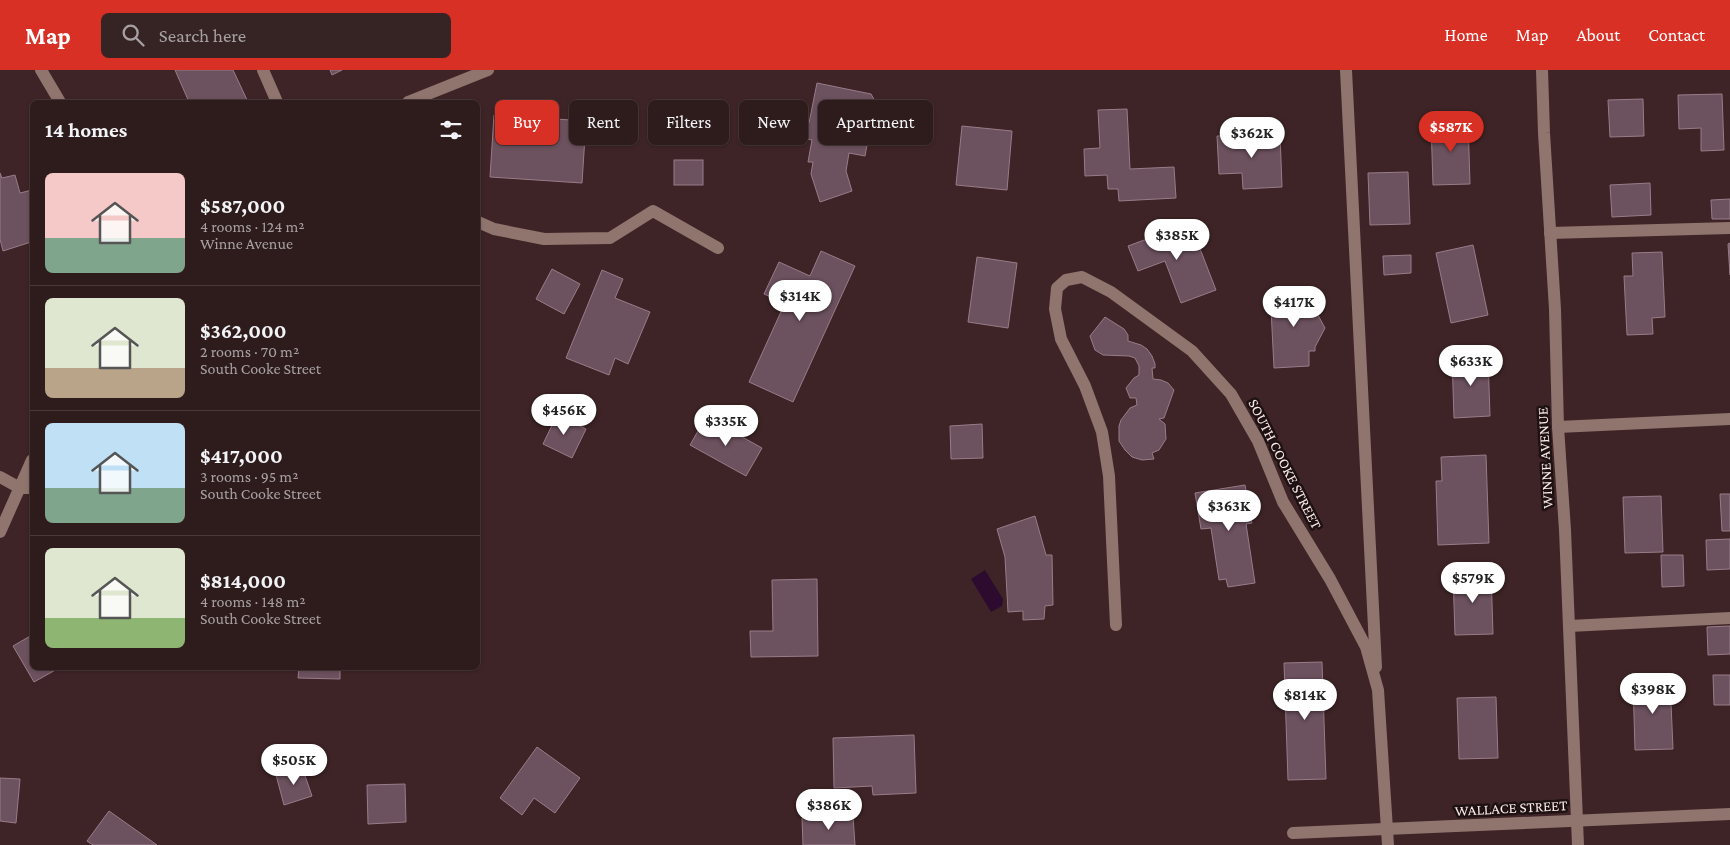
<!DOCTYPE html>
<html lang="en">
<head>
<meta charset="utf-8">
<style>
	:root { --surface:#2e1b1c; --page:#362425; --text:#f1f3f6; --muted:#a7a1a3; --line:#49393b; --accent:#d93025 }
	body { margin:0; font-family:"Crimson Pro",serif; background:var(--page); color:var(--text); height:100vh; display:flex; flex-direction:column; font-size:19px; white-space:nowrap }
	* { box-sizing:border-box; margin:0 }
	p { font-size:16px; color:var(--muted) }
	.icon { flex:none; width:28px; height:28px; fill:none; stroke:currentColor; stroke-width:2; stroke-linecap:round; stroke-linejoin:round }
	.map { position:relative; flex:1; overflow:hidden }
	.drawer { position:absolute; left:30px; top:30px; width:450px; height:570px; display:flex; flex-direction:column; background:var(--surface); border-radius:8px; box-shadow:0 1px 4px #0004,0 0 0 1px var(--line) }
	.drawer>* { flex:none }
	.banner { position:absolute; left:495px; top:30px; width:475px; height:45px; display:flex; gap:10px }
	.price { position:absolute; translate:-50% -42px; padding:0 11px; border-radius:18px; background:#fff; color:#222; font-size:16px; line-height:32px; filter:drop-shadow(0 1px 2px #0008) }
	.price::after { content:''; position:absolute; left:50%; top:30px; width:15px; height:11px; margin-left:-8px; background:inherit; clip-path:polygon(0 0,100% 0,50% 100%) }
	.price.selected { background:var(--accent); color:#fff }
	ul { padding:0; list-style:none }
	li { display:flex; align-items:center; gap:15px; height:125px; padding:0 15px }
	li+li { border-top:1px solid var(--line) }
	li span { display:grid; place-items:center; flex:none; width:140px; height:100px; border-radius:8px; color:#555 }
	li>.icon { margin-inline-start:auto }
	span .icon { width:60px; height:60px; fill:#fffc; stroke-width:1 }
	li b { font-size:21px }
	h2 { display:flex; justify-content:space-between; align-items:center; height:60px; padding:0 15px; font-size:21px }
	.chip { padding:0 18px; border-radius:8px; background:var(--surface); box-shadow:0 1px 4px #0004,0 0 0 1px var(--line); font-size:18px; line-height:45px }
	.chip.selected { background:var(--accent); color:#fff }
	header { display:flex; align-items:center; gap:30px; box-sizing:border-box; height:70px; padding:0 25px; background:var(--accent); color:#fff }
	header strong { font-size:24px }
	nav { display:flex; gap:28px; margin-inline-start:auto; font-size:18px }
	.search { width:350px; height:45px; background:var(--page); display:flex; align-items:center; gap:12px; box-sizing:border-box; padding:0 18px; border-radius:8px; color:var(--muted); font-size:19px }
	.map>svg:first-child { display:block }
</style>
</head>
<body>
<header>
<strong>Map</strong>
<div class="search"><svg class="icon" aria-label="search" viewBox="0 0 24 24"><circle cx="10" cy="10" r="6"/><path d="M15 15l6 6"/></svg>Search here</div>
<nav><a>Home</a><a>Map</a><a>About</a><a>Contact</a></nav>
</header>
<div class="map">
<svg width="1730" height="775" viewBox="0 0 1730 775">
	<rect width="100%" height="100%" fill="#3e2426"/>
	<path fill="#2d0b2f" d="M985,500L1003,529L1002,536L991,542L971,509Z"/>
	<g fill="#6c515e" stroke="#997c89">
		<path d="M175,0H233L248,32H189Z"/>
		<path d="M330,0H342L332,5Z"/>
		<path d="M817,13L871,24L875,31L865,86L849,83L846,101L852,121L820,132L811,104L813,92H808L812,70L797,67L800,52L809,53Z"/>
		<path d="M1722,24L1724,80L1701,81V58L1679,59L1678,25Z"/>
		<path d="M1643,29L1644,66L1610,67L1608,30Z"/>
		<path d="M1127,39L1130,99L1174,97L1176,128L1119,131L1118,119H1108L1107,105L1085,106L1084,79L1100,78L1098,40Z"/>
		<path d="M494,45L586,51L582,113L490,107Z"/>
		<path d="M1468,51L1470,114L1433,115L1431,53Z"/>
		<path d="M962,56L1012,61L1007,120L956,115Z"/>
		<path d="M1280,64L1282,117L1243,119L1242,103L1219,104L1217,66Z"/>
		<rect x="674" y="90" width="29" height="25"/>
		<path d="M1408,102L1410,154L1370,155L1368,103Z"/>
		<path d="M0,103L2,108L15,105L20,123L32,120V179L31,172L3,181L0,169Z"/>
		<path d="M1650,113L1651,145L1612,147L1610,115Z"/>
		<path d="M1730,129V149H1712L1711,130Z"/>
		<path d="M1190,153L1216,220L1181,233L1165,191L1138,201L1128,176Z"/>
		<path d="M1730,173V205L1728,174Z"/>
		<path d="M1473,175L1488,245L1451,253L1436,183Z"/>
		<path d="M821,181L855,196L793,332L749,312L785,233L764,224L779,192L810,206Z"/>
		<path d="M1662,182L1665,247L1652,248L1653,264L1627,265L1624,206H1633L1632,183Z"/>
		<path d="M1411,185V203L1384,205L1383,186Z"/>
		<path d="M977,187L1017,193L1008,258L968,252Z"/>
		<path d="M552,199L580,214L564,244L536,229Z"/>
		<path d="M602,200L623,209L615,228L650,242L628,294L615,288L609,305L566,288Z"/>
		<path d="M1307,218V237L1313,236L1325,258L1315,277V281H1309V296L1274,298L1270,219Z"/>
		<path d="M1105,247L1124,259L1128,265V271L1141,275L1147,279L1152,286L1155,294V298H1152L1153,309L1161,310L1168,313L1174,320L1164,348L1159,349L1165,354L1166,369L1159,380L1152,383L1154,389L1142,390L1132,387L1125,380L1119,371V356L1121,350L1130,338L1137,335L1136,328H1130L1126,318L1134,308L1139,305V296L1135,288L1129,286L1103,285L1095,280L1090,266Z"/>
		<path d="M1488,287L1490,346L1454,348L1452,288Z"/>
		<path d="M557,345L586,359L572,388L543,374Z"/>
		<path d="M706,347L762,378L746,406L690,375Z"/>
		<path d="M982,354L983,388L951,389L950,356Z"/>
		<path d="M1486,385L1489,473L1438,475L1436,411H1442L1441,387Z"/>
		<path d="M1245,415L1252,453L1246,454L1255,513L1228,517L1226,509L1219,510L1211,458L1201,459L1195,423Z"/>
		<path d="M1720,424H1730V461H1722Z"/>
		<path d="M1661,426L1663,482L1625,483L1623,427Z"/>
		<path d="M1035,446L1046,485H1052L1053,535L1045,536L1044,549L1023,550V541L1008,542L1005,487L997,459Z"/>
		<path d="M1730,469V499L1707,500L1706,470Z"/>
		<path d="M1661,485H1683L1684,516L1662,517Z"/>
		<path d="M1491,502L1493,564L1455,565L1453,504Z"/>
		<path d="M817,509L818,586L751,587L750,561H773L772,510Z"/>
		<path d="M1730,556V584L1708,585L1707,557Z"/>
		<path d="M32,565V598H59L34,612L13,576Z"/>
		<path d="M1322,592L1326,709L1288,710L1284,593Z"/>
		<path d="M299,598H361V599H340V609L298,608Z"/>
		<path d="M1713,605H1730V635H1714Z"/>
		<path d="M1670,610L1673,679L1635,680L1633,612Z"/>
		<path d="M1496,627L1498,688L1459,689L1457,628Z"/>
		<path d="M914,665L916,723L873,725L872,716L834,718L833,668Z"/>
		<path d="M537,677L580,708L555,743L534,728L522,745L500,728Z"/>
		<path d="M302,697L312,726L284,735L276,705Z"/>
		<path d="M0,708L20,709L16,753L0,751Z"/>
		<path d="M405,714L406,752L368,754L367,715Z"/>
		<path d="M109,741L157,775H93L87,771Z"/>
		<path d="M853,746L855,775H803L802,748Z"/>
	</g>
	<g fill="none" stroke-linecap="round" stroke-linejoin="round">
		<g stroke="#8f756d" stroke-width="12">
			<path d="M41,0L60,32"/>
			<path d="M263,0L277,32"/>
			<path d="M1346,0L1376,597"/>
			<path d="M1542,0L1544,63L1555,239L1558,357L1565,460L1578,775"/>
			<path d="M408,32L488,0"/>
			<path d="M478,152L494,159L544,169L610,168L653,141L718,178"/>
			<path d="M1550,163L1730,158"/>
			<path d="M1558,357L1730,349"/>
			<path d="M0,407L20,418H32"/>
			<path d="M0,462L32,390"/>
			<path d="M1116,555L1109,406L1102,362L1085,316L1061,269L1055,239L1057,218L1066,210L1082,207L1111,222L1192,281L1231,324L1258,371L1283,432L1330,509L1366,577L1378,620L1388,775"/>
			<path d="M1569,556L1730,548"/>
			<path d="M1293,763L1730,744"/>
		</g>
	</g>
	<g text-anchor="middle" stroke-width="5" stroke-linejoin="round" paint-order="stroke">
		<g font-size="15" fill="#fce9ea" stroke="#1d1112">
			<text transform="translate(1545 388) rotate(-93)" y="5">WINNE AVENUE</text>
			<text transform="translate(1285 394) rotate(63)" y="5">SOUTH COOKE STREET</text>
			<text transform="translate(1511 738) rotate(-3)" y="5">WALLACE STREET</text>
		</g>
	</g>
</svg>
<b class="price selected" style="left:1451px;top:83px">$587K</b>
<b class="price" style="left:1252px;top:89px">$362K</b>
<b class="price" style="left:1177px;top:191px">$385K</b>
<b class="price" style="left:800px;top:252px">$314K</b>
<b class="price" style="left:1294px;top:258px">$417K</b>
<b class="price" style="left:1471px;top:317px">$633K</b>
<b class="price" style="left:564px;top:366px">$456K</b>
<b class="price" style="left:726px;top:377px">$335K</b>
<b class="price" style="left:1229px;top:462px">$363K</b>
<b class="price" style="left:1473px;top:534px">$579K</b>
<b class="price" style="left:1653px;top:645px">$398K</b>
<b class="price" style="left:1305px;top:651px">$814K</b>
<b class="price" style="left:294px;top:716px">$505K</b>
<b class="price" style="left:829px;top:761px">$386K</b>
<div class="banner">
<a class="chip selected">Buy</a>
<a class="chip">Rent</a>
<a class="chip">Filters</a>
<a class="chip">New</a>
<a class="chip">Apartment</a>
</div>
<section class="drawer">
<h2>14 homes<svg class="icon" aria-label="filters" viewBox="0 0 24 24"><path d="M4 7h16M4 17h16"/><circle cx="9" cy="7" r="2"/><circle cx="15" cy="17" r="2"/></svg></h2>
<ul>
<li><span style="background:linear-gradient(#f6c9c9 65%,#7fa58c 0)"><svg class="icon" aria-label="home" viewBox="0 0 24 24"><path d="M3 11l9-7 9 7M6 9v11h12V9"/></svg></span><div><b>$587,000</b><p>4 rooms · 124 m²</p><p>Winne Avenue</p></div></li>
<li><span style="background:linear-gradient(#dfe7d0 70%,#b9a48a 0)"><svg class="icon" aria-label="home" viewBox="0 0 24 24"><path d="M3 11l9-7 9 7M6 9v11h12V9"/></svg></span><div><b>$362,000</b><p>2 rooms · 70 m²</p><p>South Cooke Street</p></div></li>
<li><span style="background:linear-gradient(#bfe0f5 65%,#7fa58c 0)"><svg class="icon" aria-label="home" viewBox="0 0 24 24"><path d="M3 11l9-7 9 7M6 9v11h12V9"/></svg></span><div><b>$417,000</b><p>3 rooms · 95 m²</p><p>South Cooke Street</p></div></li>
<li><span style="background:linear-gradient(#dfe7d0 70%,#8fb573 0)"><svg class="icon" aria-label="home" viewBox="0 0 24 24"><path d="M3 11l9-7 9 7M6 9v11h12V9"/></svg></span><div><b>$814,000</b><p>4 rooms · 148 m²</p><p>South Cooke Street</p></div></li>
</ul>
</section>
</div>
</body>
</html>
